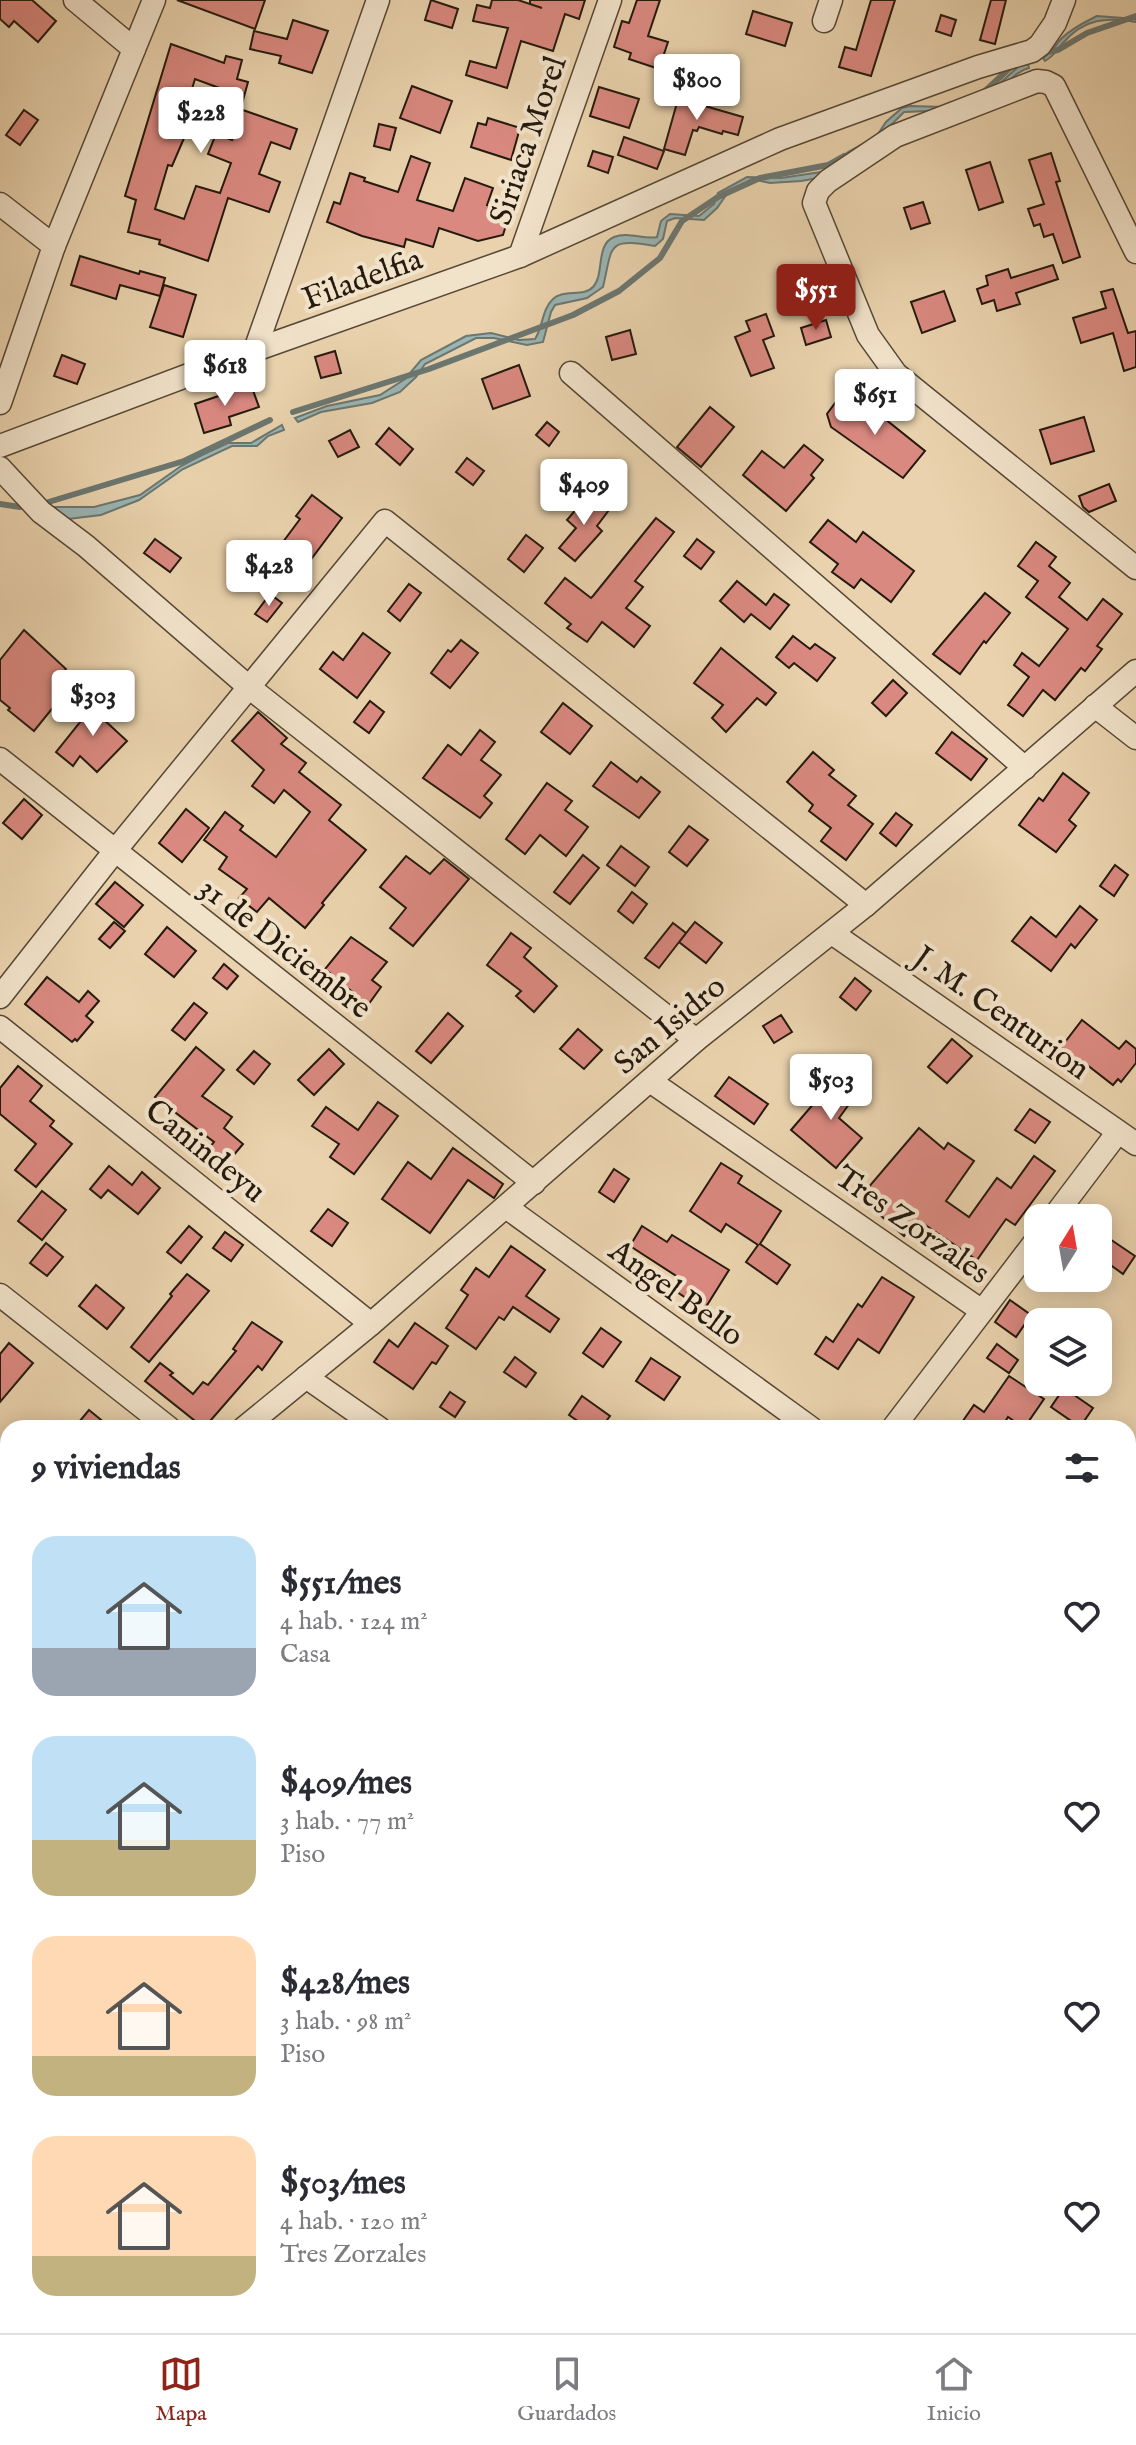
<!DOCTYPE html>
<html lang="es">
<head>
<meta charset="utf-8">
<style>
	:root { --surface:#fff; --page:#f7f7f7; --text:#2b2b33; --muted:#7c7c81; --line:#e1e1e2; --accent:#8f2418 }
	body { margin:0; font-family:"IM FELL English",serif; background:var(--page); color:var(--text); height:100vh; display:flex; flex-direction:column; font-size:30px; white-space:nowrap }
	* { box-sizing:border-box; margin:0 }
	p { font-size:26px; color:var(--muted) }
	.icon { flex:none; width:44px; height:44px; fill:none; stroke:currentColor; stroke-width:2; stroke-linecap:round; stroke-linejoin:round }
	.map { position:relative; flex:1; overflow:hidden }
	.side { position:absolute; left:0px; top:1420px; width:1136px; height:914px; display:flex; flex-direction:column; background:var(--surface); border-radius:24px 24px 0 0; box-shadow:0 4px 20px #0003 }
	.side>* { flex:none }
	.needle { width:52px; rotate:11deg }
	.controls { position:absolute; left:1024px; top:1204px; display:grid; gap:16px }
	.controls a { display:grid; place-items:center; width:88px; height:88px; border-radius:16px; background:var(--surface); box-shadow:0 4px 20px #0003; font-size:40px }
	.price { position:absolute; translate:-50% -68px; padding:0 18px; border-radius:8px; background:#fff; color:#222; font-size:26px; line-height:52px; filter:drop-shadow(0 2px 4px #0008) }
	.price::after { content:''; position:absolute; left:50%; top:48px; width:24px; height:18px; margin-left:-12px; background:inherit; clip-path:polygon(0 0,100% 0,50% 100%) }
	.price.on { background:var(--accent); color:#fff }
	ul { padding:0; list-style:none }
	li { display:flex; align-items:center; gap:24px; height:200px; padding:0 32px }
	li span { display:grid; place-items:center; flex:none; width:224px; height:160px; border-radius:24px; color:#555 }
	li>.icon { margin-inline-start:auto }
	span .icon { width:96px; height:96px; fill:#fffc; stroke-width:1 }
	li b { font-size:34px }
	h2 { display:flex; justify-content:space-between; align-items:center; height:96px; padding:0 32px; font-size:34px }
	.dock { display:flex; justify-content:space-around; align-items:center; height:112px; border-top:2px solid var(--line); background:var(--surface); font-size:22px; color:var(--muted) }
	.dock a { display:grid; justify-items:center; gap:4px }
	.dock .on { color:var(--accent) }
	.map>svg:first-child { display:block }
</style>
</head>
<body>
<div class="map">
<svg width="1136" height="2333" viewBox="0 0 1136 2333">
	<rect width="100%" height="100%" fill="#e9d2ad"/>
	<filter id="stains"><feTurbulence type="fractalNoise" baseFrequency=".0025" numOctaves="4"/><feColorMatrix values="0 0 0 0 .2 0 0 0 0 .09 0 0 0 0 .02 0 0 0 .5 -.17"/></filter>
	<radialGradient id="worn" r=".72"><stop offset=".6" stop-color="#630" stop-opacity="0"/><stop offset="1" stop-color="#630" stop-opacity=".3"/></radialGradient>
	<path fill="#bfb984" stroke="#726a48" stroke-width="2" d="M110,2326H252L261,2333H105Z"/>
	<g fill="#9ab5b4" stroke="#6b7771" stroke-width="2">
		<path d="M1097,16L1136,19V22C1107,17 1084,18 1063,43C1057,50 1054,56 1045,61L1043,58C1052,53 1055,45 1062,38C1072,28 1085,22 1097,16Z"/>
		<path d="M1028,64L1029,68C1013,72 1008,86 995,94C968,113 935,110 904,112L868,148L851,155L831,172L818,178L801,181L770,183L752,179L729,191L717,208L704,220L675,218L667,221L663,239L655,246C606,238 613,245 603,287L587,298L555,305L551,312L543,342L527,345L494,338H476L425,364L416,377L400,392L372,403L321,412L298,422L295,418L327,406L380,395L405,379L421,360L466,336L491,333L519,340L535,339C543,327 542,309 553,299C563,289 584,297 593,287C605,274 595,245 614,237C629,231 643,240 657,237L661,221L670,214L699,216L714,204L718,193L747,177L781,178L821,172L848,152L876,137L886,122L902,108L910,106L944,107L988,94L1020,65Z"/>
		<path d="M282,425L284,430L268,436L257,446H232L183,469L139,500L101,515L60,520L46,507H94L140,495L181,466L202,455L228,443H251Z"/>
	</g>
	<g fill="none" stroke-linecap="round" stroke-linejoin="round">
		<g stroke="#6b7771" stroke-width="6">
			<path d="M1042,53L1058,50L1087,33L1136,16"/>
			<path d="M984,92L1014,64"/>
			<path d="M293,412L429,369L573,315L619,291L660,258L682,221L718,197L760,178L828,165L844,156"/>
			<path d="M0,504L20,507"/>
			<path d="M42,504L184,461L270,420"/>
		</g>
	</g>
	<g fill="#da8980" stroke="#251a0d" stroke-width="2">
		<path d="M0,0H32L56,21L38,42L14,21L9,27L0,19Z"/>
		<path d="M177,0H265L255,29Z"/>
		<path d="M431,0L458,9L452,28L425,20Z"/>
		<path d="M492,0H518L542,8L530,4V0H585L579,19L565,14L553,51L521,41L507,88L466,75L470,61L496,68L508,28L473,21L477,5L490,8Z"/>
		<path d="M637,0H660L648,36L668,42L659,69L629,59L631,53L614,47L622,21L629,23Z"/>
		<path d="M871,0H895L871,76L839,67L845,47L856,50Z"/>
		<path d="M991,0H1006L995,44L980,40Z"/>
		<path d="M753,11L792,23L785,46L746,34Z"/>
		<path d="M941,15L956,20L951,36L936,31Z"/>
		<path d="M293,20L328,31L312,73L279,63L281,56L250,49L254,31L287,39Z"/>
		<path d="M171,44L224,63L226,56L242,60L237,79L248,82L240,111L218,105L222,89L195,79L185,112L194,115L172,166L168,165L155,209L184,219L196,186L220,193L231,163L208,154L216,134L232,140L243,110L297,129L290,149L271,142L259,174L280,182L269,212L228,198L208,261L159,244L160,240L128,232L136,200L125,196Z"/>
		<path d="M412,86L452,101L440,133L400,118Z"/>
		<path d="M599,87L639,99L629,128L590,116Z"/>
		<path d="M680,92L707,100L705,106L743,117L738,135L723,131L722,134L699,127L697,131L693,130L685,155L664,149Z"/>
		<path d="M24,110L38,120L20,145L6,135Z"/>
		<path d="M488,118L520,128L511,160L471,147L478,123L486,125Z"/>
		<path d="M379,124L396,128L390,150L374,146Z"/>
		<path d="M624,137L664,151L657,169L618,155Z"/>
		<path d="M593,151L613,157L608,173L588,166Z"/>
		<path d="M1051,153L1060,181L1056,182L1080,257L1063,263L1053,234L1044,237L1040,224L1034,226L1028,209L1044,204L1029,160Z"/>
		<path d="M411,156L430,163L417,200L453,211L465,178L493,188L487,205L510,212L503,235L478,241L439,228L433,247L406,239L404,247L362,236L327,222L334,202L340,204L350,173L365,178L364,181L398,192Z"/>
		<path d="M990,162L1003,202L979,210L966,170Z"/>
		<path d="M923,202L930,223L911,229L904,208Z"/>
		<path d="M80,256L139,274L140,271L165,278L160,296L120,285L116,299L71,285Z"/>
		<path d="M1053,265L1058,279L1016,293L1020,304L997,311L994,300L982,304L977,289L988,285L986,276L1008,269L1011,278Z"/>
		<path d="M164,285L196,295L183,337L150,327Z"/>
		<path d="M1113,289L1128,333L1136,331V367L1124,371L1113,333L1081,343L1073,318L1106,308L1101,292Z"/>
		<path d="M944,291L955,321L922,333L911,302Z"/>
		<path d="M766,314L774,336L763,340L774,368L751,376L735,337L750,331L746,321Z"/>
		<path d="M826,320L831,337L806,345L801,328Z"/>
		<path d="M630,330L636,354L612,360L606,337Z"/>
		<path d="M335,351L341,373L321,378L315,357Z"/>
		<path d="M62,355L85,364L77,384L54,376Z"/>
		<path d="M519,365L530,396L493,409L482,379Z"/>
		<path d="M251,385L259,407L229,417L231,425L204,433L195,404Z"/>
		<path d="M841,395L870,418L875,411L925,451L903,478L831,427L827,414Z"/>
		<path d="M710,407L734,427L701,467L677,447Z"/>
		<path d="M1084,417L1094,451L1051,464L1040,430Z"/>
		<path d="M547,422L559,432L549,446L536,435Z"/>
		<path d="M389,428L413,449L400,465L376,444Z"/>
		<path d="M350,430L359,447L338,457L329,441Z"/>
		<path d="M804,445L823,460L811,475L814,478L786,511L743,475L762,451L784,468Z"/>
		<path d="M467,458L484,471L473,485L456,472Z"/>
		<path d="M1109,484L1116,501L1089,512L1083,507L1079,496Z"/>
		<path d="M589,494L609,510L597,526L602,531L575,561L559,548L576,528L567,520Z"/>
		<path d="M312,495L342,518L306,566L280,546L300,519L296,516Z"/>
		<path d="M656,518L674,532L635,581L643,587L626,608L650,626L634,647L602,622L587,642L567,628L571,624L545,603L565,578L591,598L593,596Z"/>
		<path d="M828,520L856,542L863,532L914,571L891,602L861,579L854,588L832,572L838,564L810,542Z"/>
		<path d="M526,535L543,548L524,572L508,559Z"/>
		<path d="M155,539L181,558L170,572L144,553Z"/>
		<path d="M697,539L714,552L701,569L684,556Z"/>
		<path d="M1036,542L1056,557L1049,566L1070,583L1059,597L1087,620L1103,599L1122,614L1097,646L1102,649L1085,671L1081,668L1055,700L1043,690L1023,716L1008,705L1029,677L1014,665L1022,653L1039,666L1068,629L1026,597L1038,581L1018,566Z"/>
		<path d="M737,581L766,605L774,594L789,605L770,629L751,614L744,622L720,601Z"/>
		<path d="M409,584L421,593L400,621L388,611Z"/>
		<path d="M985,593L1010,613L986,643L984,641L960,674L933,654Z"/>
		<path d="M270,594L282,603L267,622L255,614Z"/>
		<path d="M24,630L66,669L53,685L64,694L34,731L8,710L10,708L0,700V660Z"/>
		<path d="M363,633L390,653L357,698L320,669L333,652L343,660Z"/>
		<path d="M793,636L810,649L815,644L835,658L817,681L794,663L789,668L776,657Z"/>
		<path d="M461,640L478,653L450,688L431,673L448,650L451,652Z"/>
		<path d="M721,648L776,693L766,705L757,698L726,732L712,718L723,705L694,683Z"/>
		<path d="M893,680L907,693L886,716L872,703Z"/>
		<path d="M99,692L112,702L101,717L127,741L97,772L80,756L73,766L56,752L89,711L86,709Z"/>
		<path d="M370,701L384,712L369,733L354,722Z"/>
		<path d="M563,703L592,726L570,754L541,732Z"/>
		<path d="M258,712L287,738L281,744L306,763L299,772L341,805L329,820L366,850L322,903L324,905L305,928L269,898L257,912L239,898L247,889L219,869L227,857L204,840L225,812L243,826L240,830L276,857L310,812L284,790L274,803L252,786L264,770L232,741Z"/>
		<path d="M480,730L495,742L481,760L501,775L484,796L492,803L480,818L423,778L448,745L461,755Z"/>
		<path d="M952,732L987,759L971,780L936,753Z"/>
		<path d="M813,752L834,770L829,775L856,796L848,805L873,824L846,860L821,841L831,828L809,811L813,805L787,782Z"/>
		<path d="M611,762L637,782L641,777L660,792L639,818L593,786Z"/>
		<path d="M1063,773L1089,793L1069,820L1076,826L1056,852L1019,825L1039,798L1043,801Z"/>
		<path d="M547,783L572,801L565,810L588,827L566,856L540,835L525,854L506,839Z"/>
		<path d="M24,799L42,815L22,839L3,823Z"/>
		<path d="M186,809L209,828L182,862L159,843Z"/>
		<path d="M896,813L912,825L896,846L880,833Z"/>
		<path d="M689,826L708,840L687,866L669,852Z"/>
		<path d="M621,846L649,867L635,886L607,865Z"/>
		<path d="M583,855L599,868L570,904L554,892Z"/>
		<path d="M406,856L430,874L444,859L469,879L413,946L390,928L406,908L380,887Z"/>
		<path d="M1115,865L1128,875L1114,896L1100,886Z"/>
		<path d="M115,882L143,905L124,927L96,904Z"/>
		<path d="M632,892L647,904L633,923L618,911Z"/>
		<path d="M1080,906L1097,920L1075,948L1071,944L1051,971L1012,941L1031,917L1056,937Z"/>
		<path d="M114,922L125,931L110,948L99,939Z"/>
		<path d="M695,922L722,943L706,963L679,942Z"/>
		<path d="M673,923L686,933L659,968L645,958Z"/>
		<path d="M167,927L196,951L174,977L145,954Z"/>
		<path d="M511,933L531,948L524,957L557,986L534,1012L516,996L521,991L487,965Z"/>
		<path d="M351,937L387,962L372,980L381,987L368,1005L325,969Z"/>
		<path d="M224,964L238,976L227,989L213,978Z"/>
		<path d="M47,977L79,1002L88,991L99,1001L86,1016L93,1022L77,1041L75,1039L72,1042L25,1004Z"/>
		<path d="M855,978L871,991L856,1010L840,997Z"/>
		<path d="M194,1003L207,1013L185,1040L172,1030Z"/>
		<path d="M448,1013L463,1026L431,1063L416,1051Z"/>
		<path d="M781,1015L792,1032L774,1043L763,1026Z"/>
		<path d="M1082,1020L1119,1049L1126,1041L1136,1049V1063L1121,1082L1118,1079L1113,1085L1082,1061L1079,1066L1059,1050Z"/>
		<path d="M578,1029L602,1050L584,1069L560,1049Z"/>
		<path d="M952,1039L972,1056L947,1083L928,1067Z"/>
		<path d="M196,1047L224,1070L202,1096L232,1117L224,1128L243,1144L227,1163L209,1148L214,1142L155,1097Z"/>
		<path d="M329,1049L344,1064L314,1095L298,1080Z"/>
		<path d="M254,1051L270,1064L254,1084L237,1070Z"/>
		<path d="M18,1066L42,1086L30,1101L54,1121L50,1126L72,1144L36,1187L15,1170L36,1144L0,1114V1088Z"/>
		<path d="M843,1070L863,1085L839,1118L862,1138L836,1168L791,1130L821,1095L824,1097Z"/>
		<path d="M729,1077L768,1104L754,1124L715,1096Z"/>
		<path d="M378,1102L398,1116L354,1174L330,1157L339,1144L312,1126L326,1107L358,1130Z"/>
		<path d="M1030,1109L1050,1122L1035,1143L1015,1130Z"/>
		<path d="M919,1128L944,1149L948,1143L974,1161L946,1201L969,1217L997,1178L1011,1188L1034,1156L1055,1171L1015,1225L1006,1219L977,1260L918,1220L904,1236L864,1201L872,1193L867,1189Z"/>
		<path d="M453,1148L503,1184L494,1198L468,1180L430,1233L382,1199L408,1162L431,1179Z"/>
		<path d="M721,1163L742,1176L738,1183L781,1211L760,1244L790,1265L777,1284L746,1262L758,1245L726,1224L721,1232L690,1211Z"/>
		<path d="M109,1166L132,1185L142,1172L160,1188L138,1214L108,1190L101,1198L90,1189Z"/>
		<path d="M614,1169L629,1179L614,1202L599,1192Z"/>
		<path d="M42,1191L66,1210L42,1240L18,1221Z"/>
		<path d="M328,1209L348,1223L332,1246L311,1231Z"/>
		<path d="M189,1226L202,1237L181,1263L167,1252Z"/>
		<path d="M642,1226L667,1242L672,1235L729,1270L704,1310L677,1292L684,1281L630,1246Z"/>
		<path d="M1098,1231L1135,1256L1123,1274L1098,1256Z"/>
		<path d="M225,1232L243,1245L231,1261L213,1248Z"/>
		<path d="M46,1243L63,1257L47,1276L30,1263Z"/>
		<path d="M511,1246L545,1270L526,1296L559,1319L550,1332L513,1307L504,1320L499,1317L476,1349L446,1328L468,1295L461,1290L476,1268L489,1277Z"/>
		<path d="M187,1274L209,1291L149,1362L131,1347L172,1296L170,1294Z"/>
		<path d="M882,1277L914,1297L879,1353L858,1339L838,1369L815,1354L826,1337L833,1342L858,1304L862,1307Z"/>
		<path d="M96,1285L124,1308L107,1329L79,1306Z"/>
		<path d="M1010,1300L1031,1315L1016,1337L995,1322Z"/>
		<path d="M252,1322L282,1342L262,1370L258,1366L204,1428L145,1381L160,1363L173,1373L170,1375L193,1394L203,1382L208,1385L236,1351L233,1349Z"/>
		<path d="M415,1323L448,1346L436,1364L432,1362L413,1389L374,1362L389,1340L398,1347Z"/>
		<path d="M601,1328L621,1342L603,1367L583,1353Z"/>
		<path d="M9,1343L33,1363L0,1402V1354Z"/>
		<path d="M997,1344L1018,1360L1009,1373L987,1358Z"/>
		<path d="M515,1357L536,1373L526,1387L504,1372Z"/>
		<path d="M651,1358L680,1377L664,1400L636,1381Z"/>
		<path d="M1009,1376L1044,1399L1024,1428L1008,1417L1003,1425L1007,1428H958L974,1405L984,1412Z"/>
		<path d="M1064,1388L1093,1408L1080,1427L1051,1407Z"/>
		<path d="M450,1392L465,1402L455,1417L440,1407Z"/>
		<path d="M582,1396L610,1416L601,1428H588L569,1415Z"/>
		<path d="M89,1410L111,1428H74Z"/>
	</g>
	<g fill="none" stroke-linecap="round" stroke-linejoin="round">
		<g stroke="#564835" stroke-width="25">
			<g id="minor">
				<path d="M75,0L134,49"/>
				<path d="M824,21L831,0"/>
				<path d="M0,204L54,246"/>
				<path d="M1136,252L1054,86L1046,82L1037,81L895,136L828,181L818,191L814,203L868,335L896,374L1136,568"/>
				<path d="M520,256L610,0"/>
				<path d="M255,350L378,0"/>
				<path d="M571,373L1025,768"/>
				<path d="M0,403L54,246L154,0"/>
				<path d="M0,446L255,350L520,256L780,139L978,67L1032,51L1040,45L1055,23L1064,0"/>
				<path d="M0,468L41,512L86,546L250,688L696,1040"/>
				<path d="M1095,706L1136,738"/>
				<path d="M0,759L534,1183"/>
				<path d="M832,933L1136,1144"/>
				<path d="M0,997L114,852L385,521L866,905"/>
				<path d="M0,1027L371,1324"/>
				<path d="M650,1081L982,1311"/>
				<path d="M506,1207L811,1428"/>
				<path d="M1053,1218L1118,1132"/>
				<path d="M0,1295L169,1428"/>
				<path d="M306,1377L379,1428"/>
				<path d="M244,1428L371,1324L696,1040L866,905L1136,671"/>
				<path d="M893,1428L1038,1238"/>
				<path d="M1128,1473L1136,1462"/>
				<path d="M0,1564L8,1570"/>
				<path d="M0,1648L8,1640"/>
				<path d="M1128,1658L1136,1664"/>
				<path d="M0,1738L8,1744"/>
				<path d="M1128,1949L1136,1954"/>
				<path d="M0,2022L8,2028"/>
				<path d="M0,2061L8,2050"/>
				<path d="M1128,2181L1136,2186"/>
				<path d="M446,2326L455,2333"/>
				<path d="M826,2326L836,2333"/>
				<path d="M396,2333L401,2326"/>
				<path d="M861,2333L868,2326"/>
			</g>
		</g>
		<use href="#minor" stroke="#f1e2ca" stroke-width="22"/>
	</g>
	<g text-anchor="middle" stroke-width="8" stroke-linejoin="round" paint-order="stroke">
		<g font-size="32" fill="#251a0d" stroke="#f1e2ca">
			<text transform="translate(527 140) rotate(-71)" y="11">Siriaca Morel</text>
			<text transform="translate(362 278) rotate(-20)" y="11">Filadelfia</text>
			<text transform="translate(286 947) rotate(38)" y="11">31 de Diciembre</text>
			<text transform="translate(1002 1012) rotate(35)" y="11">J. M. Centurion</text>
			<text transform="translate(669 1024) rotate(-40)" y="11">San Isidro</text>
			<text transform="translate(206 1150) rotate(39)" y="11">Canindeyu</text>
			<text transform="translate(913 1224) rotate(35)" y="11">Tres Zorzales</text>
			<text transform="translate(677 1292) rotate(36)" y="11">Angel Bello</text>
		</g>
	</g>
	<rect width="100%" height="100%" filter="url(#stains)"/>
	<rect width="100%" height="100%" fill="url(#worn)"/>
</svg>
<div class="controls">
<a><svg class="needle" viewBox="-14 -14 28 28"><path d="M0-13l5 13h-10z" fill="#e53935"/><path d="M0 13l5-13h-10z" fill="#7c7c81"/></svg></a>
<a><svg class="icon" aria-label="layers" viewBox="0 0 24 24"><path d="M12 4l9 5-9 5-9-5zM3 14l9 5 9-5"/></svg></a>
</div>
<b class="price" style="left:697px;top:122px">$800</b>
<b class="price" style="left:201px;top:155px">$228</b>
<b class="price on" style="left:816px;top:332px">$551</b>
<b class="price" style="left:225px;top:408px">$618</b>
<b class="price" style="left:875px;top:437px">$651</b>
<b class="price" style="left:584px;top:527px">$409</b>
<b class="price" style="left:269px;top:608px">$428</b>
<b class="price" style="left:93px;top:738px">$303</b>
<b class="price" style="left:831px;top:1122px">$503</b>
<section class="side">
<h2>9 viviendas<svg class="icon" aria-label="filters" viewBox="0 0 24 24"><path d="M4 7h16M4 17h16"/><circle cx="9" cy="7" r="2"/><circle cx="15" cy="17" r="2"/></svg></h2>
<ul>
<li><span style="background:linear-gradient(#bfe0f5 70%,#9aa5b1 0)"><svg class="icon" aria-label="home" viewBox="0 0 24 24"><path d="M3 11l9-7 9 7M6 9v11h12V9"/></svg></span><div><b>$551/mes</b><p>4 hab. · 124 m²</p><p>Casa</p></div><svg class="icon" aria-label="heart" viewBox="0 0 24 24"><path d="M12 20l-8-8c-3-5 5-10 8-4 3-6 11-1 8 4z"/></svg></li>
<li><span style="background:linear-gradient(#bfe0f5 65%,#c2b280 0)"><svg class="icon" aria-label="home" viewBox="0 0 24 24"><path d="M3 11l9-7 9 7M6 9v11h12V9"/></svg></span><div><b>$409/mes</b><p>3 hab. · 77 m²</p><p>Piso</p></div><svg class="icon" aria-label="heart" viewBox="0 0 24 24"><path d="M12 20l-8-8c-3-5 5-10 8-4 3-6 11-1 8 4z"/></svg></li>
<li><span style="background:linear-gradient(#ffd9b3 75%,#c2b280 0)"><svg class="icon" aria-label="home" viewBox="0 0 24 24"><path d="M3 11l9-7 9 7M6 9v11h12V9"/></svg></span><div><b>$428/mes</b><p>3 hab. · 98 m²</p><p>Piso</p></div><svg class="icon" aria-label="heart" viewBox="0 0 24 24"><path d="M12 20l-8-8c-3-5 5-10 8-4 3-6 11-1 8 4z"/></svg></li>
<li><span style="background:linear-gradient(#ffd9b3 75%,#c2b280 0)"><svg class="icon" aria-label="home" viewBox="0 0 24 24"><path d="M3 11l9-7 9 7M6 9v11h12V9"/></svg></span><div><b>$503/mes</b><p>4 hab. · 120 m²</p><p>Tres Zorzales</p></div><svg class="icon" aria-label="heart" viewBox="0 0 24 24"><path d="M12 20l-8-8c-3-5 5-10 8-4 3-6 11-1 8 4z"/></svg></li>
</ul>
</section>
</div>
<nav class="dock">
<a class="on"><svg class="icon" aria-label="map" viewBox="0 0 24 24"><path d="M3 6l6-2 6 2 6-2v14l-6 2-6-2-6 2zM9 4v14M15 6v14"/></svg>Mapa</a>
<a><svg class="icon" aria-label="saved" viewBox="0 0 24 24"><path d="M7 4h10v16l-5-4-5 4z"/></svg>Guardados</a>
<a><svg class="icon" aria-label="home" viewBox="0 0 24 24"><path d="M3 11l9-7 9 7M6 9v11h12V9"/></svg>Inicio</a>
</nav>
</body>
</html>
